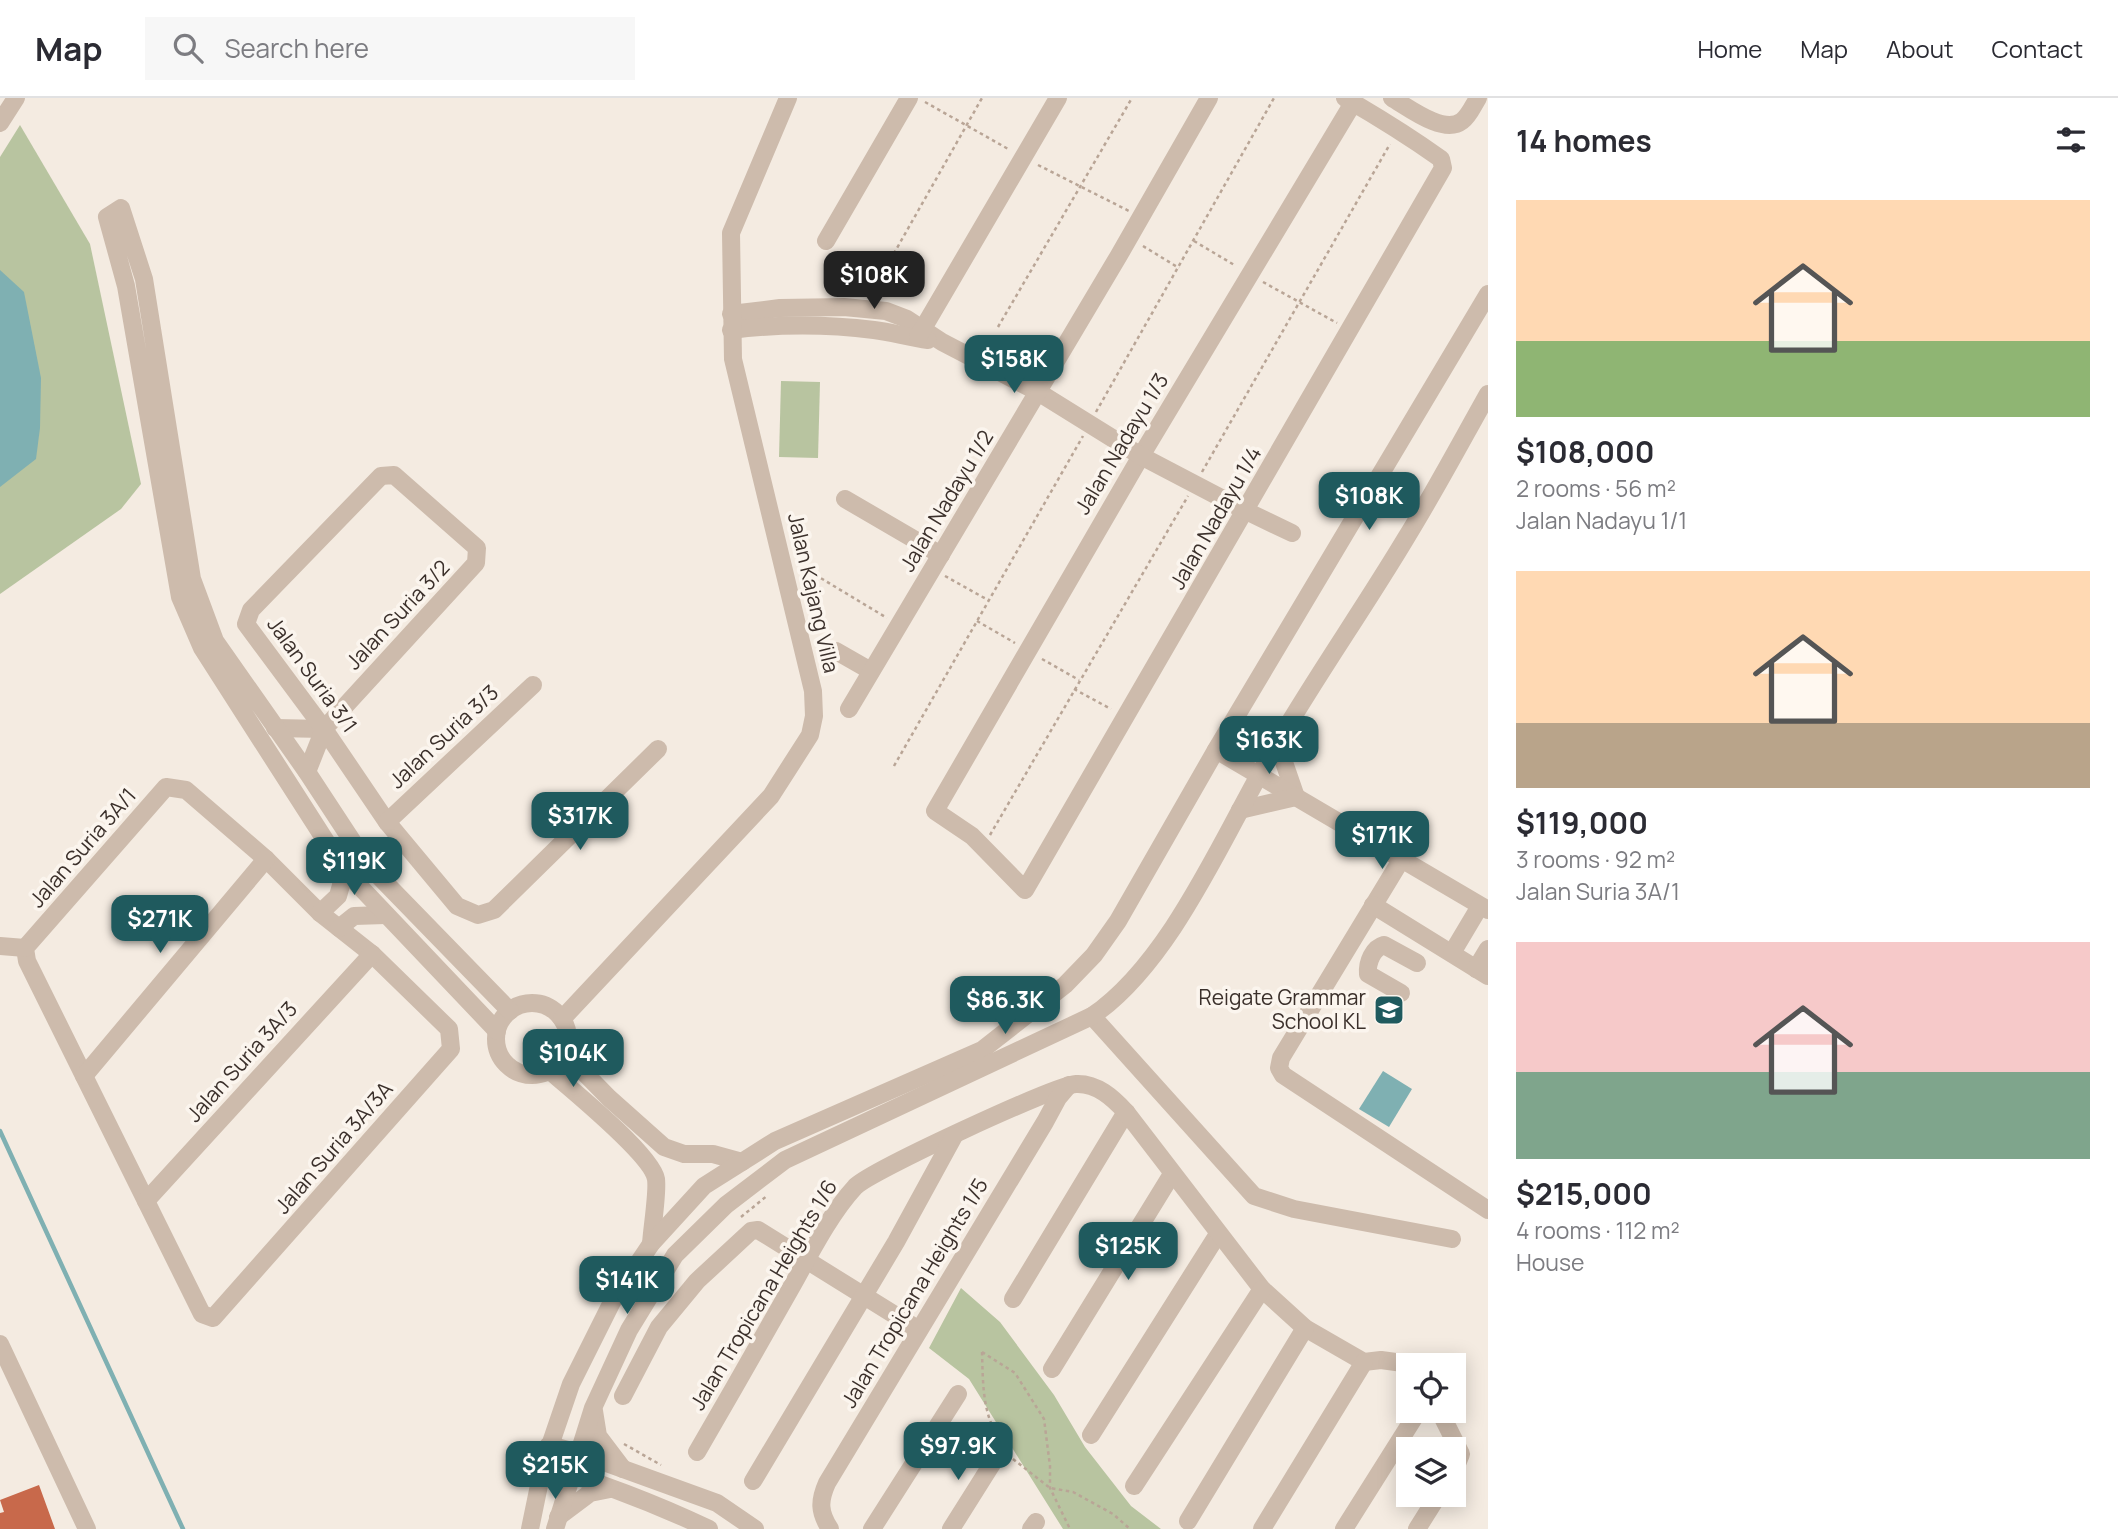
<!DOCTYPE html>
<html lang="en">
<head>
<meta charset="utf-8">
<style>
	:root { --surface:#fff; --page:#f7f7f7; --text:#2b2b33; --muted:#7c7c81; --line:#e1e1e2; --accent:#1f5a5e }
	body { margin:0; font-family:Manrope,sans-serif; background:var(--page); color:var(--text); height:100vh; display:flex; flex-direction:column; font-size:26px; white-space:nowrap }
	* { box-sizing:border-box; margin:0 }
	p { font-size:23px; color:var(--muted) }
	.icon { flex:none; width:38px; height:38px; fill:none; stroke:currentColor; stroke-width:2; stroke-linecap:round; stroke-linejoin:round }
	.map { position:relative; flex:1; overflow:hidden }
	.details { display:flex; flex-direction:column; background:var(--surface); width:630px }
	.details>* { flex:none }
	.tools { position:absolute; left:1396px; top:1255px; display:grid; gap:14px }
	.tools a { display:grid; place-items:center; width:70px; height:70px; border-radius:0px; background:var(--surface); box-shadow:0 4px 18px #0003; font-size:35px }
	.price { position:absolute; translate:-50% -60px; padding:0 16px; border-radius:14px; background:var(--accent); color:#fff; font-size:23px; line-height:46px; filter:drop-shadow(0 2px 4px #0008) }
	.price::after { content:''; position:absolute; left:50%; top:42px; width:21px; height:16px; margin-left:-10px; background:inherit; clip-path:polygon(0 0,100% 0,50% 100%) }
	.price.selected { background:#222; color:#fff }
	ul { padding:0; list-style:none }
	li { display:grid; align-content:center; gap:14px; height:371px; padding:0 28px }
	li span { display:grid; place-items:center; height:217px; border-radius:0px; color:#555 }
	li>.icon { margin-inline-start:auto }
	span .icon { width:126px; height:126px; fill:#fffc; stroke-width:1 }
	li b { font-size:30px }
	h2 { display:flex; justify-content:space-between; align-items:center; height:84px; padding:0 28px; font-size:30px }
	header { display:flex; align-items:center; gap:42px; box-sizing:border-box; height:98px; padding:0 35px; background:var(--surface); border-bottom:2px solid var(--line) }
	header strong { font-size:33px }
	nav { display:flex; gap:38px; margin-inline-start:auto; font-size:24px }
	.search { width:490px; height:63px; background:var(--page); display:flex; align-items:center; gap:18px; box-sizing:border-box; padding:0 24px; border-radius:0px; color:var(--muted); font-size:26px }
	main { display:flex; flex:1; min-height:0 }
	.map>svg:first-child { display:block }
</style>
</head>
<body>
<header>
<strong>Map</strong>
<div class="search"><svg class="icon" aria-label="search" viewBox="0 0 24 24"><circle cx="10" cy="10" r="6"/><path d="M15 15l6 6"/></svg>Search here</div>
<nav><a>Home</a><a>Map</a><a>About</a><a>Contact</a></nav>
</header>
<main>
<div class="map">
<svg width="1488" height="1431" viewBox="0 0 1488 1431">
	<rect width="100%" height="100%" fill="#f4ebe1"/>
	<g fill="#b8c4a0">
		<path d="M20,27L90,146L141,386L121,411L0,496V59Z"/>
		<path d="M781,283L820,284L818,360L779,359Z"/>
		<path d="M961,1190L1000,1224L1054,1297L1085,1349L1131,1408L1161,1431H1063L969,1281L929,1250Z"/>
	</g>
	<g fill="#7fb0b2">
		<path d="M0,172L24,194L41,280L40,330L36,361L0,389Z"/>
		<path d="M1383,973L1412,991L1389,1029L1359,1011Z"/>
	</g>
	<g fill="none" stroke-linecap="round" stroke-linejoin="round">
		<path stroke="#7fb0b2" stroke-width="4.5" d="M0,1033L183,1431"/>
	</g>
	<path fill="#c8694b" d="M39,1387L55,1431H0V1415L4,1414L0,1402Z"/>
	<g fill="none" stroke-linecap="round" stroke-linejoin="round">
		<g stroke="#b9a596" stroke-width="2.5" stroke-dasharray="3.5 3.5" stroke-linecap="butt">
			<path d="M925,4L1010,52"/>
			<path d="M1038,67L1129,113"/>
			<path d="M1194,143L1236,168"/>
			<path d="M1143,148L1179,170"/>
			<path d="M880,180L982,0"/>
			<path d="M1263,184L1337,225"/>
			<path d="M998,229L1132,0"/>
			<path d="M1096,314L1274,0"/>
			<path d="M1202,374L1390,46"/>
			<path d="M809,473L887,520"/>
			<path d="M945,478L988,502"/>
			<path d="M977,523L1015,545"/>
			<path d="M1042,561L1079,582"/>
			<path d="M1074,591L1111,611"/>
			<path d="M894,668L1083,338"/>
			<path d="M990,737L1188,398"/>
			<path d="M741,1119L768,1097"/>
			<path d="M982,1254C983,1284 982,1316 1000,1342"/>
			<path d="M982,1254L1015,1275L1044,1321L1050,1368V1390L1070,1431"/>
			<path d="M624,1346L661,1367"/>
			<path d="M1013,1361L1050,1390L1073,1394L1113,1416L1130,1431"/>
		</g>
		<g stroke="#cdbbac" stroke-width="18">
			<path d="M1345,0C1378,19 1410,39 1441,61L1443,70L1025,792L972,738L935,713L1141,358L1353,5"/>
			<path d="M1392,0C1409,10 1444,37 1462,23C1469,18 1473,8 1478,0"/>
			<path d="M0,25L16,0"/>
			<path d="M826,143L909,0"/>
			<path d="M731,216L780,210L844,209L886,213L907,221L942,244L1038,294L1141,358L1246,413L1292,435"/>
			<path d="M731,232C778,226 827,226 874,232C892,234 910,240 928,242"/>
			<path d="M918,239L1058,0"/>
			<path d="M845,401L941,457"/>
			<path d="M836,553L871,573"/>
			<path d="M849,611L1118,159L1209,0"/>
			<path d="M275,630L324,631"/>
			<path d="M1277,644L1296,699"/>
			<path d="M1216,652L1488,812"/>
			<path d="M307,674L324,631L476,465L477,450L394,377L381,378L251,512L246,526L324,631L387,724L457,808L478,817L494,812L658,651"/>
			<path d="M166,689L186,692L266,761L320,815L372,856L449,931L451,951L213,1220L202,1216L27,863L25,850Z"/>
			<path d="M1240,712L1296,699"/>
			<path d="M387,724L533,587"/>
			<path d="M1401,762L1281,960L1279,970L1283,977L1488,1112"/>
			<path d="M1373,807L1488,878"/>
			<path d="M320,815L338,798L345,773"/>
			<path d="M339,830L354,818L385,817"/>
			<path d="M0,848L25,850"/>
			<path d="M1452,855L1480,808"/>
			<path d="M1476,871L1488,851"/>
			<path d="M1401,895L1368,876C1367,864 1373,850 1384,847L1417,865"/>
			<circle cx="532" cy="941" r="36"/>
			<path d="M1092,918L1254,1098L1294,1111L1452,1141"/>
			<path d="M562,921L771,698L810,637L814,618L813,593L733,261L731,135L788,0"/>
			<path d="M497,933L345,773L202,550L180,499L126,188L107,119L121,110L144,181L192,481L215,543L307,674L368,767L510,913"/>
			<path d="M565,955L609,1000L664,1049L684,1056H713L742,1064"/>
			<path d="M550,973C571,991 652,1057 656,1081C658,1094 652,1130 651,1146"/>
			<path d="M84,978L266,761"/>
			<path d="M146,1103L372,856"/>
			<path d="M1013,1201L1126,1014"/>
			<path d="M0,1246L87,1431"/>
			<path d="M1052,1271L1172,1076"/>
			<path d="M623,1298L659,1229L697,1183L751,1133L758,1132L919,1232"/>
			<path d="M1439,1312L1461,1356L1454,1373"/>
			<path d="M594,1313L598,1338L623,1371"/>
			<path d="M1091,1337L1218,1136"/>
			<path d="M549,1347L579,1355L717,1405L755,1431"/>
			<path d="M697,1354C729,1299 761,1243 792,1188C810,1156 830,1116 855,1089C868,1074 1056,987 1076,986C1097,985 1113,1000 1126,1014L1262,1191L1305,1230L1364,1264L1381,1262L1403,1265L1409,1269"/>
			<path d="M543,1368C599,1384 656,1406 709,1431"/>
			<path d="M753,1383L896,1144L954,1038"/>
			<path d="M1134,1388L1262,1191"/>
			<path d="M558,1419L590,1395L610,1391"/>
			<path d="M1188,1423L1305,1230"/>
			<path d="M530,1431L543,1368L571,1286L612,1204L651,1146L704,1088L775,1043L982,952L1065,887L1094,857L1118,823L1216,652L1488,196"/>
			<path d="M555,1431L593,1310L629,1232L675,1157L726,1107L785,1062L1092,918C1173,863 1226,731 1276,647C1317,577 1364,510 1406,440C1435,393 1461,344 1488,296"/>
			<path d="M830,1431C819,1414 819,1403 827,1385L1045,1024L1058,1000L1069,987"/>
			<path d="M872,1431L958,1296"/>
			<path d="M951,1431L997,1358"/>
			<path d="M1031,1431L1036,1424"/>
			<path d="M1262,1431L1364,1264"/>
			<path d="M1344,1431L1419,1312"/>
			<path d="M1417,1431L1439,1396"/>
		</g>
	</g>
	<defs>
		<g id="school-square" transform="scale(1.575)"><rect x="-9" y="-9" width="18" height="18" rx="4" fill="#1f5a5e" stroke="#fbf5ee"/><path d="M0-5L7-2L0 1L-7-2ZM-4 1L0 2.5L4 1V4Q0 6-4 4Z" fill="#fff"/></g>
	</defs>
	<g fill-rule="evenodd">
		<use href="#school-square" x="1389" y="912"/>
	</g>
	<g text-anchor="middle" stroke-width="7" stroke-linejoin="round" paint-order="stroke">
		<g font-size="21" fill="#3b302b" stroke="#fbf5ee">
			<text transform="translate(1122 346) rotate(-59)" y="7">Jalan Nadayu 1/3</text>
			<text transform="translate(947 403) rotate(-59)" y="7">Jalan Nadayu 1/2</text>
			<text transform="translate(1216 420) rotate(-60)" y="7">Jalan Nadayu 1/4</text>
			<text transform="translate(813 495) rotate(77)" y="7">Jalan Kajang Villa</text>
			<text transform="translate(398 517) rotate(-47)" y="7">Jalan Suria 3/2</text>
			<text transform="translate(312 577) rotate(54)" y="7">Jalan Suria 3/1</text>
			<text transform="translate(444 639) rotate(-43)" y="7">Jalan Suria 3/3</text>
			<text transform="translate(83 750) rotate(-49)" y="7">Jalan Suria 3A/1</text>
			<text transform="translate(242 964) rotate(-48)" y="7">Jalan Suria 3A/3</text>
			<text transform="translate(334 1050) rotate(-49)" y="7">Jalan Suria 3A/3A</text>
			<text transform="translate(915 1195) rotate(-59)" y="7">Jalan Tropicana Heights 1/5</text>
			<text transform="translate(764 1197) rotate(-59)" y="7">Jalan Tropicana Heights 1/6</text>
		</g>
		<g font-size="21" fill="#3b302b" stroke="#fbf5ee" text-anchor="end">
			<text x="1366" y="907">Reigate Grammar<tspan x="1366" dy="24">School KL</tspan></text>
		</g>
	</g>
</svg>
<div class="tools">
<a><svg class="icon" aria-label="locate" viewBox="0 0 24 24"><circle cx="12" cy="12" r="6"/><path d="M12 2v4M12 18v4M2 12h4M18 12h4"/></svg></a>
<a><svg class="icon" aria-label="layers" viewBox="0 0 24 24"><path d="M12 4l9 5-9 5-9-5zM3 14l9 5 9-5"/></svg></a>
</div>
<b class="price selected" style="left:874px;top:213px">$108K</b>
<b class="price" style="left:1014px;top:297px">$158K</b>
<b class="price" style="left:1369px;top:434px">$108K</b>
<b class="price" style="left:1269px;top:678px">$163K</b>
<b class="price" style="left:580px;top:754px">$317K</b>
<b class="price" style="left:1382px;top:773px">$171K</b>
<b class="price" style="left:354px;top:799px">$119K</b>
<b class="price" style="left:160px;top:857px">$271K</b>
<b class="price" style="left:1005px;top:938px">$86.3K</b>
<b class="price" style="left:573px;top:991px">$104K</b>
<b class="price" style="left:1128px;top:1184px">$125K</b>
<b class="price" style="left:627px;top:1218px">$141K</b>
<b class="price" style="left:958px;top:1384px">$97.9K</b>
<b class="price" style="left:555px;top:1403px">$215K</b>
</div>
<section class="details">
<h2>14 homes<svg class="icon" aria-label="filters" viewBox="0 0 24 24"><path d="M4 7h16M4 17h16"/><circle cx="9" cy="7" r="2"/><circle cx="15" cy="17" r="2"/></svg></h2>
<ul>
<li><span style="background:linear-gradient(#ffd9b3 65%,#8fb573 0)"><svg class="icon" aria-label="home" viewBox="0 0 24 24"><path d="M3 11l9-7 9 7M6 9v11h12V9"/></svg></span><div><b>$108,000</b><p>2 rooms · 56 m²</p><p>Jalan Nadayu 1/1</p></div></li>
<li><span style="background:linear-gradient(#ffd9b3 70%,#b9a48a 0)"><svg class="icon" aria-label="home" viewBox="0 0 24 24"><path d="M3 11l9-7 9 7M6 9v11h12V9"/></svg></span><div><b>$119,000</b><p>3 rooms · 92 m²</p><p>Jalan Suria 3A/1</p></div></li>
<li><span style="background:linear-gradient(#f6c9c9 60%,#7fa58c 0)"><svg class="icon" aria-label="home" viewBox="0 0 24 24"><path d="M3 11l9-7 9 7M6 9v11h12V9"/></svg></span><div><b>$215,000</b><p>4 rooms · 112 m²</p><p>House</p></div></li>
</ul>
</section>
</main>
</body>
</html>
